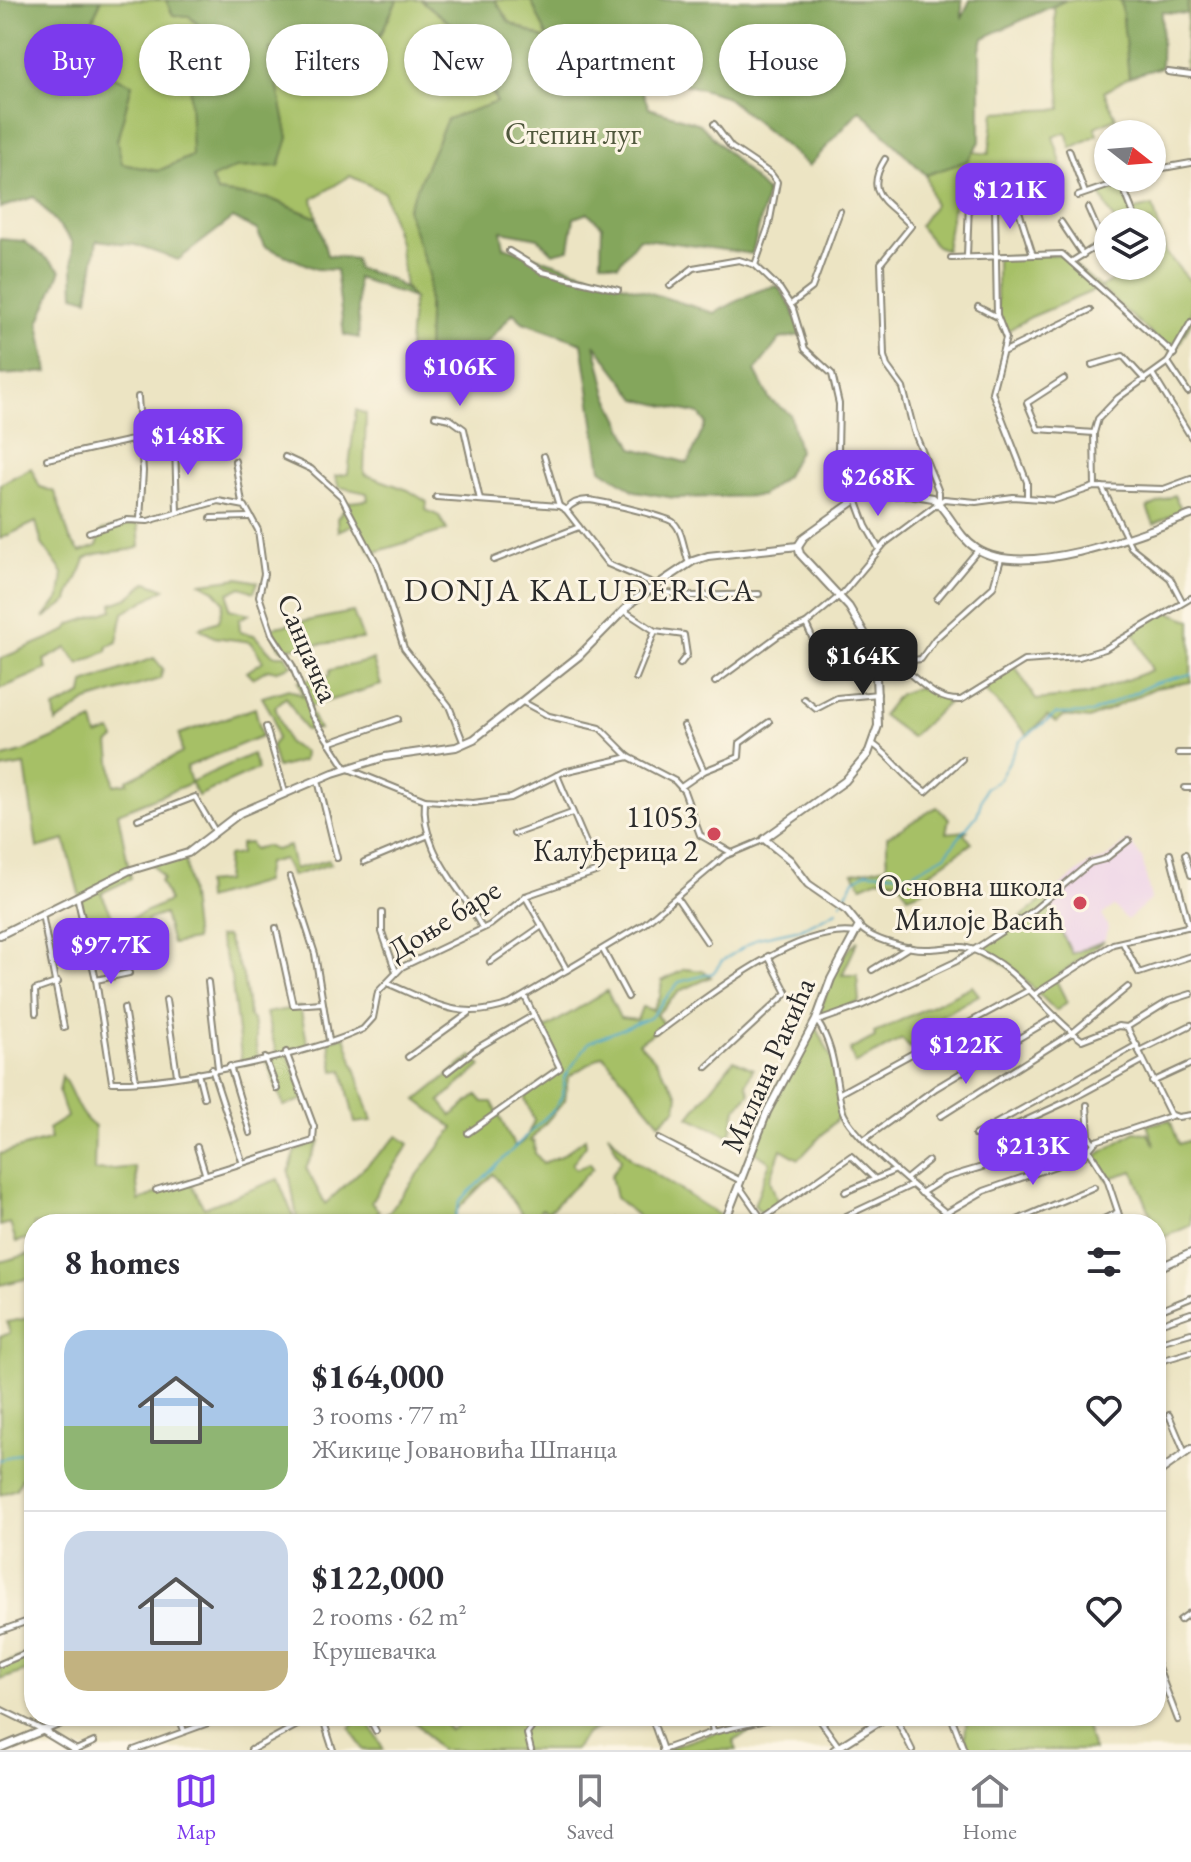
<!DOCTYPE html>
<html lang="en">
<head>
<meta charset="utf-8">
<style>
	:root { --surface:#fff; --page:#f2f2f3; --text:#2b2b33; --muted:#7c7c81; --line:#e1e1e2; --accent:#7c3aed }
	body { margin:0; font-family:"EB Garamond",serif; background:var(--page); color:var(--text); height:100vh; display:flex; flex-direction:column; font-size:30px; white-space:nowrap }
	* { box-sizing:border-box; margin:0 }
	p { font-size:26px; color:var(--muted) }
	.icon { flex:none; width:44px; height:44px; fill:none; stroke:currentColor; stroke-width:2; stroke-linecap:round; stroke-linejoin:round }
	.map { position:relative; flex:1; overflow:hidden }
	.panel { position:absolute; left:24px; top:1214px; width:1142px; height:512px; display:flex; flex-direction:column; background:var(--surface); border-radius:32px; box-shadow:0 2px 6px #0004 }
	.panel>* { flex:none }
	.banner { position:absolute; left:24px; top:24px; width:1144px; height:72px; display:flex; gap:16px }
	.needle { width:52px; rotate:107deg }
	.tools { position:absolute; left:1094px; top:120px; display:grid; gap:16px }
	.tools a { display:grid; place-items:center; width:72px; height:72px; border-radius:50%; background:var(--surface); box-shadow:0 2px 6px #0004; font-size:40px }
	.price { position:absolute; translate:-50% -68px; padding:0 18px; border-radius:16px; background:var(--accent); color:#fff; font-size:26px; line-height:52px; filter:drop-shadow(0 2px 4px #0008) }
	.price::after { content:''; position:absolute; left:50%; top:48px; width:24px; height:18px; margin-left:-12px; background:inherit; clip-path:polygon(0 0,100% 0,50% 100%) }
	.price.on { background:#222; color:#fff }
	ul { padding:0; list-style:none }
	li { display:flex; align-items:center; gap:24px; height:200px; padding:0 40px }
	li+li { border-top:2px solid var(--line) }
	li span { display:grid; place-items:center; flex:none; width:224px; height:160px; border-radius:24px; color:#555 }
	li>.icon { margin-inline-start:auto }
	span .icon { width:96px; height:96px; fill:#fffc; stroke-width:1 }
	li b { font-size:34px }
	h2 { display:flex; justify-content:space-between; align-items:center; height:96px; padding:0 40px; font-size:34px }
	.chip { padding:0 28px; border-radius:36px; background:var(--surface); box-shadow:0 2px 6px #0004; font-size:28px; line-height:72px }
	.chip.on { background:var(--accent); color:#fff }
	.tab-bar { display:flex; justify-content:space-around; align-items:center; height:112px; border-top:2px solid var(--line); background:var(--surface); font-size:22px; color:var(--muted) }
	.tab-bar a { display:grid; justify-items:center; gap:4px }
	.tab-bar .on { color:var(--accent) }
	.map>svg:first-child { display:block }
</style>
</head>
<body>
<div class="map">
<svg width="1191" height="1750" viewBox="0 0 1191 1750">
	<rect width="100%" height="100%" fill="#fcf5e5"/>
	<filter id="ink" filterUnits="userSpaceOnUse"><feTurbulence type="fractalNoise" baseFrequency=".0125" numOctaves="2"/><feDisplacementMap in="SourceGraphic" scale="16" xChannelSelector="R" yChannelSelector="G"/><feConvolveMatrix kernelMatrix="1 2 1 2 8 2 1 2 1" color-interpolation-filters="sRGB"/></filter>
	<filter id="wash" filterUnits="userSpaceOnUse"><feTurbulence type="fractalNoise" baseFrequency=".006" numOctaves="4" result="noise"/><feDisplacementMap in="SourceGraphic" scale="32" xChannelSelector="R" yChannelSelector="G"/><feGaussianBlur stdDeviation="1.8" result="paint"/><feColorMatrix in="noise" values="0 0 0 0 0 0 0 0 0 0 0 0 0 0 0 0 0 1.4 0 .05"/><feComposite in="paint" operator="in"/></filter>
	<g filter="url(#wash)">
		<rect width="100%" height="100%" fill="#ece4c3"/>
		<path fill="#edd1e9" d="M1129,840L1142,858L1151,899L1127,920L1114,906L1102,915L1108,928L1104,941L1072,954L1045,898L1090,863L1105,859Z"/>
		<g fill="#a6c066" stroke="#687648" stroke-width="2">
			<path d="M101,0H166L173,15L189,16L215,41L192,156L158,171L122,164L117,141L132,84L75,63Z"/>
			<path d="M397,0H421L461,32L497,103L407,209L429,274L427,358H408L413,298L405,287L399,243L384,192L350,176L313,199L317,218L271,199L217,192L211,179L288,138L269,49L380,36Z"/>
			<path d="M495,0H531L550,41L509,22Z"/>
			<path d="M1066,0H1121L1129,77L1104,92L1116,118L1095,127L1097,135L1071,148L1066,132L1053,137C1065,169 1071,197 1035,212L1027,200L995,205L992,185L960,189L952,211L946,250L936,246L919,226L934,205L926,175L967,161L973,152L989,154L994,112L1061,109L1054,6Z"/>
			<path d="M1188,0H1191V72L1185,67Z"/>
			<path d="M1121,182L1131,211L1153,206L1166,253L1191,282V322L1174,354L1100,288L1031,317L1005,332L997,317V258L1062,254L1100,287L1137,268L1134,266H1152V222H1115L1099,192Z"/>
			<path d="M356,410L366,414L364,474L408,490L427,502L426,510L439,516L447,530L372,553L354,524L338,531L337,518L350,502L368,500L367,493L339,487L335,476L348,474Z"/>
			<path d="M31,468L40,487L55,492L70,539L80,552L97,546L102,530L138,523L140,547C122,554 101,549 85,559C81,575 71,585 68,601L44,618L60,597L63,573L42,544L36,522L0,539V484Z"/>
			<path d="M1174,495L1182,510L1154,524L1147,508Z"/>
			<path d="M239,578L258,582L254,592L241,587L229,593V609L250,614L239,619L240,632L254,635L273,655H285L292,665L276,671L268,669L253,678L247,672L263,661L251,642L214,637L199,628L219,621L224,602L214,590L201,583Z"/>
			<path d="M147,582L165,589L123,613L117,642L108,646L107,651L79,664L67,648L44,660L47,669L0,689V659L66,631L71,624L113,610L112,604L128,598Z"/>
			<path d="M1166,611L1191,620V682L1155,688L1089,719L1064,716L1056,722L1047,716L1028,735L983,689L1015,666L1036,700L1087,695L1152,670L1133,631Z"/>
			<path d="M353,612L363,639L281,649L270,628Z"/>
			<path d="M154,658L163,669L160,679L87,701L56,723L54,708L82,695L84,683Z"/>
			<path d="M373,660L381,685L308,707L319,729L305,730L286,697L275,707L288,743L304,752L303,761L277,768L271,746L277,739L273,716L262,697L289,689L303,696L298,681L329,676L330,670Z"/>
			<path d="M922,686L948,703L911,737L882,715L899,694Z"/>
			<path d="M255,708L262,736L186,767L191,782L252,754L258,769L198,796L191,783L118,813L131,879L101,893L117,925L169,901L160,881L164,879L151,863L185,854L195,940L172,944L164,914L147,920L151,943L131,946L126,929L92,943L65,840L37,848L25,765L0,769V758L22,752L93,721L97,736L111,731L115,739L109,744L114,785L128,783L127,780L182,753L179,734Z"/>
			<path d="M937,807L949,818L946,833L967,831L964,834L972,843L927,875L924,890L908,896L899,881L880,878L862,886L853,873L887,866V837Z"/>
			<path d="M250,843L253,849L265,846L275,850L289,846L294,869L329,860L331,864L292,876L283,859L267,863L264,882L206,899L205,883L225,881L227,856L240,854V844Z"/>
			<path d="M1045,898L1072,954L1104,941L1055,978L1067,1002L1056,1011L1023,978L982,948Z"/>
			<path d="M226,936L243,976L249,1016L253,1020L258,1060L242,1064L231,976L218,937Z"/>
			<path d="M858,941L842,975H857L859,1002L822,1017L819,1014C828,990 836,957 858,941Z"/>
			<path d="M685,969L703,971L711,977L680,991L656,1015L665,1025L639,1043L655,1060L678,1095L676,1108L660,1123L603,1055L568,1077L565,1100L530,1141L534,1142L535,1153L543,1163L561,1156L585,1138L586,1145L572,1164L576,1169L590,1163L593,1168L548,1212L542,1209L529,1223L493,1174L457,1210L453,1224H391L385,1217L454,1128L417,1100L472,1056L481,1066L440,1101L452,1116L477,1095L483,1102H492L515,1147L525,1140L534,1121L524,1096L558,1070V1061L543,1030L607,991L620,1018L637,1020L642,1007L653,1010L660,997L662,981Z"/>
			<path d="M972,986L979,995L918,1029L923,1041L910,1048L902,1039L855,1064L850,1050L875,1037L874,1033Z"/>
			<path d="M300,1007L308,1046L287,1052L305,1099L284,1106L265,1058L277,1055L266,1013Z"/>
			<path d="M815,1024L832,1059L840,1116L799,1159L781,1149L770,1180L778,1203L763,1215L754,1205L770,1162L754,1152L759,1132Z"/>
			<path d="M345,1036L372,1121L355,1123L343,1070L334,1071L329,1040Z"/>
			<path d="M734,1060L753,1069L746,1084L750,1093L736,1109L731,1133L727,1135L689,1117Z"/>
			<path d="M62,1076C76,1096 74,1111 95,1127L94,1171L135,1167L139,1201L189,1179L204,1208L278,1179L296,1223L34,1224V1237L16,1242L10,1223L0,1226V1154L51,1139L48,1129L67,1117L59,1092Z"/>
			<path d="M1170,1120L1179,1144L1191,1140V1225L1161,1239L1133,1171L1107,1179L1095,1156L1135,1132L1147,1133L1155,1146L1147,1125Z"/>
			<path d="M608,1133L632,1159L725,1219L724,1224H647L616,1198L611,1176L621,1160Z"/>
			<path d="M398,1136L409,1144L371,1202L379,1211L365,1224H298L289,1171L296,1151L320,1141L306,1168L325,1204Z"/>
			<path d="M34,1253V1277L0,1285V1262Z"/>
			<path d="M34,1317V1471L23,1476L16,1489L0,1495V1337L10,1333L7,1322Z"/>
			<path d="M34,1651V1668L0,1680V1665Z"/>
			<path d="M357,1716H365L384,1750H363L350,1728L359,1719Z"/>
			<path d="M410,1716H439L450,1730L471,1716H623L587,1733L574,1750H440Z"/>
			<path d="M749,1716H788L773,1719L733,1741L737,1750H662L751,1721Z"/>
			<path d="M967,1716H1083L1093,1750H969L965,1737Z"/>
		</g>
		<g fill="#84a65b" stroke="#586843" stroke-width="2" fill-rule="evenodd">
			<path d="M0,0H101L75,62L132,84L117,141L122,164L158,171L192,156L189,65L215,41L189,16L173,15L166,0H397L380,36L270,49L288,138L279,166L235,168L211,179L217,192L271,199L317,218L327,255L355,259L357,269C379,274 399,279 413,298L357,278L359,338L344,335L336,270L316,269L264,246L257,230L233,218L178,260L135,245L97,240L88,299L74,295L72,241L34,197L0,208Z"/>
			<path d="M421,0H495L509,22L549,41L531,0H962V19L970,0H1066L983,38L980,50V142L967,161L926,175L860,110L809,166L725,96L677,82L653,45L627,52L649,108L700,124L767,193L752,254L639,238L618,265L601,261L602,226L588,213L574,218L569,249L553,253L538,238L501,231L504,247L714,313C735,304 755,288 778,286L793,309L801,335L780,339L755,371L770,400L790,414L799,451L786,476L761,496L674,498L635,491L601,469L582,343L523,322L513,313L468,365L455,373L439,369L427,358L429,274L407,210L447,119L497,102L461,32ZM595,344L637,399L699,414L706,423L688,463L633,448L607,394Z"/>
			<path d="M1121,0H1188L1187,14L1162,12L1161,67L1129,77Z"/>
			<path d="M0,239L24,241L61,270L39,323L48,372L0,375Z"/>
		</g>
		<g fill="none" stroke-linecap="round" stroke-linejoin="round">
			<g stroke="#48a7c7" stroke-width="2">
				<path d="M841,903L854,880L867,872L911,874L945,855L977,815L985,788L999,780L1020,741L1056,714L1091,713L1155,683L1191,674"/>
				<path d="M453,1224L460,1201L555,1108L563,1095L564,1078L589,1042L650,1018L679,982L713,973L722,961L758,938L801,929L837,911"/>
				<path d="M0,1460L34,1448"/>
			</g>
		</g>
	</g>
	<g filter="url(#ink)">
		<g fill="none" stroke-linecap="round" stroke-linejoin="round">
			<g stroke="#8c8877" stroke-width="8">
				<g id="street">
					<path d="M1168,72L1191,75"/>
					<path d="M714,124L731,147L771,174L777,182L769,225L755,265"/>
					<path d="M1120,130L1121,134"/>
					<path d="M1069,150L1085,193"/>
					<path d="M885,159C862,196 889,201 911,226L881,263L884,356L887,366L903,388L914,431L939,492V502"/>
					<path d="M1152,170L1191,163"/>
					<path d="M1121,182L1137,222"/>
					<path d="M1078,196L1131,178"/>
					<path d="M995,205L997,315L1006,338L992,392L1027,482V498"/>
					<path d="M1019,211L1033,255"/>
					<path d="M1061,222L1083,255"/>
					<path d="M509,251L543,272L618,290"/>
					<path d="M967,256L969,203"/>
					<path d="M951,258L1062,254L1174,354"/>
					<path d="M1071,262L1103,242L1088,208"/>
					<path d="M670,286L693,268L739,260L755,265L780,289L793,309L805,349L832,374L839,404L838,451L866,526L879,549"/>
					<path d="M791,304L812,288L840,211"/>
					<path d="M978,307L997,317"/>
					<path d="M1003,352L1090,310"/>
					<path d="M1168,362L1188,392"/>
					<path d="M1092,365L1123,356L1145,380"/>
					<path d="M1153,375L1191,437"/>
					<path d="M1064,379L1027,403L1038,429L1094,433"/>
					<path d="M138,397L143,471L140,519"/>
					<path d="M435,416L450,419L464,429L480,500"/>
					<path d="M175,444L177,512"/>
					<path d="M544,456L559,506"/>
					<path d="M285,457L311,469L341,496L377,564L404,648L449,706L464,744"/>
					<path d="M47,459L141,438"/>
					<path d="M235,461L242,503"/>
					<path d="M1095,487L1094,433L1098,419L1118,398L1168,362L1191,322"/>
					<path d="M1102,487L1131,547L1170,578L1182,601"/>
					<path d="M436,497L559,506L566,510L608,564L655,584"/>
					<path d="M566,510C572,503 580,500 588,500C601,501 664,516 673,522C683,530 684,552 689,563"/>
					<path d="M211,518L249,517"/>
					<path d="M89,532L127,520L148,521L218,501L245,506L258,530L264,574L259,596L272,634L292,665L312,716L346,768L425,800L473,803L511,798L563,772L629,757"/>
					<path d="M494,560L579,527"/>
					<path d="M651,591L693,596L759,594"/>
					<path d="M937,599L978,550"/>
					<path d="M623,610L655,631L684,635L687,655L680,664"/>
					<path d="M806,624L816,646"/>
					<path d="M878,658C910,661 925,702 961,700L1024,661L1079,657L1105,649L1191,598"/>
					<path d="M898,662L921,659L935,639L993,587L1001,559"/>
					<path d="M636,678L655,631"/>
					<path d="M715,682L779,635L806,624L843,593L885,543L944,499L976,502L1013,497L1055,500L1094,487L1164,489L1191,479"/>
					<path d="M804,699L816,709L837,698L878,694"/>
					<path d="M521,701L549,716L600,728L629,757L675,781L684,791L700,835L732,853"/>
					<path d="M684,726L704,771"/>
					<path d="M266,727L285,792"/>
					<path d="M329,743L398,719"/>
					<path d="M873,744C893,758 905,778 926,792L962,759"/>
					<path d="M1178,753H1191"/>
					<path d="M318,780L337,858"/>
					<path d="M681,787L704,771L739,757L740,743L769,722"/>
					<path d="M1185,788H1191"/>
					<path d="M425,800C420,852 461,886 482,928"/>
					<path d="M138,819L195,797L215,831"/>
					<path d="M514,834L572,813"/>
					<path d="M1170,854L1189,927"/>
					<path d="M1185,854L1191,875"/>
					<path d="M364,862L429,835"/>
					<path d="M290,877L315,954L329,1040"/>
					<path d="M77,896L96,980L112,1082C169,1084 312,1054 363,1029L373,1018L378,992L402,967L490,925L528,895L598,871L557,775"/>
					<path d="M525,896L567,970"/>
					<path d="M677,898L707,942"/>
					<path d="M382,913V932L396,972"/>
					<path d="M42,914L64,1028"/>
					<path d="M859,926C870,940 910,950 928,949C942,949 957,944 971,949C1018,965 1044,1013 1082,1040L1118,1026L1127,1027L1170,1114L1178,1117L1191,1115"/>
					<path d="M276,928L293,1005L322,1003"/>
					<path d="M1123,943L1139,973L1191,956"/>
					<path d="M603,950L628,997"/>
					<path d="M490,962L542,926"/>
					<path d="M872,970L909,947"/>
					<path d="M96,980L129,973"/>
					<path d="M208,982L218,1068"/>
					<path d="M387,983C432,1002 459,1022 510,1004L644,924L725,856L763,840"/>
					<path d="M1035,994L1113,944L1191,926"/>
					<path d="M166,1000L177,1075"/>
					<path d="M124,1008L136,1081"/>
					<path d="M36,1013L35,990L58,982"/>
					<path d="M817,1021C836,1049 834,1077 842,1109C848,1134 924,1195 946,1213L952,1224"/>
					<path d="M818,1021L861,1006L955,962L1030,913L1090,863L1105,859L1129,840"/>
					<path d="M1127,1027L1169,1001L1191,994"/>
					<path d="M656,1034C702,1001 795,924 855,933"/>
					<path d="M1139,1051L1191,1025"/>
					<path d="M408,1057L469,1013"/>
					<path d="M265,1058L277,1089"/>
					<path d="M230,1066L250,1133"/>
					<path d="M707,1067L787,993L768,956"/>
					<path d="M212,1069L242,1161"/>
					<path d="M447,1072L479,1047L534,1015"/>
					<path d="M198,1073L204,1097"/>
					<path d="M1152,1082L1191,1064"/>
					<path d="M840,1093L1029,990"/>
					<path d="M1087,1105L1089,1137L1094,1143"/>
					<path d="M941,1116L1072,1033L1128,987"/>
					<path d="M1016,1125L1070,1100L1142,1061"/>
					<path d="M468,1133L560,1068L525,997"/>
					<path d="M975,1135L1137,1045"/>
					<path d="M659,1139L741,1181"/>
					<path d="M865,1139L936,1088L1056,1016"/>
					<path d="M197,1147L205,1173"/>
					<path d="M1090,1152L1107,1179L1122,1224"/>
					<path d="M906,1179L928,1161"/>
					<path d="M739,1186L762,1219L851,1156L875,1179"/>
					<path d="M156,1190L313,1141L314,1127L286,1052"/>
					<path d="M845,1192L896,1170"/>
					<path d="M921,1193L945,1178L1033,1152"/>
					<path d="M946,1213L984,1191L1084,1156L1096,1141L1171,1116"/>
					<path d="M617,1221L620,1224"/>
					<path d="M829,1224L912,1185"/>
					<path d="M932,1224L949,1217"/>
					<path d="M1008,1224L1094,1187"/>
					<path d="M1093,1224L1118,1212"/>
					<path d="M1156,1312L1191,1298"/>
					<path d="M1156,1325L1191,1313"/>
					<path d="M1156,1343L1191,1333"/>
					<path d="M1156,1358L1160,1384L1156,1396"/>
					<path d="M1157,1362L1191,1352"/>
					<path d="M1169,1415L1185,1453"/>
					<path d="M1180,1620L1191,1612"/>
					<path d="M0,1631L34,1619"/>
					<path d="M1156,1663L1178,1720"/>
					<path d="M0,1664L34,1650"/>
					<path d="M0,1709L41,1729"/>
					<path d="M179,1716L184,1731"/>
					<path d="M322,1716L333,1750"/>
					<path d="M368,1716L376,1731"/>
					<path d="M651,1716L663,1750"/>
					<path d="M710,1716L713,1732"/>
					<path d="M817,1716L839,1747"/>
					<path d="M895,1716L912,1750"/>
					<path d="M951,1716L964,1750"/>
					<path d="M76,1750L94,1742"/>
					<path d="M134,1750L219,1719L218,1716"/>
					<path d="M251,1750L314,1716"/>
					<path d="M531,1750L527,1734L540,1716"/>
					<path d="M662,1750L713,1732L783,1716"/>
				</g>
			</g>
			<g stroke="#8c8877" stroke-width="10">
				<g id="secondary">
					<path d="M798,546L804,537L860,497L909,494L933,498C950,513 957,536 977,549C1025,580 1141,534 1191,515"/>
					<path d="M0,935L128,871L188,853L240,813L333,773L385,757L456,747L474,739L579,656L633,601L693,561L708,556L798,546"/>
					<path d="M724,1224L767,1112L816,1020L831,979L859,926L847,911L808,884L790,860L764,839L845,781L868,754L878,726L875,651L849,607L800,554L798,546"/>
					<path d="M1156,1269L1191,1253"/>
					<path d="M1156,1474L1191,1449"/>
					<path d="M42,1730L75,1750"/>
					<path d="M0,1748L78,1716"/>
					<path d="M834,1750L888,1716"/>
				</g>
			</g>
			<use href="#street" stroke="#fff" stroke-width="4"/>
			<use href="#secondary" stroke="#fff" stroke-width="6"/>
		</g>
	</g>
	<g fill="#d1495b" stroke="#fcf5e5" stroke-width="3">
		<circle cx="714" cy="834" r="8"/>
		<circle cx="1080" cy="903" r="8"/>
	</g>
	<g text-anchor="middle" stroke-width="6" stroke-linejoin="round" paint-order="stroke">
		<g font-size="30" fill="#50583d" stroke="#fcf5e5">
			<text x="573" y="144">Степин луг</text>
		</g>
		<g font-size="30" fill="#2b2b2b" stroke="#fcf5e5">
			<text transform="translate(308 648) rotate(67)" y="10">Санџачка</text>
			<text transform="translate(444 920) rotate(-32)" y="10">Доње баре</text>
			<text transform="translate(768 1065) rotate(-66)" y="10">Милана Ракића</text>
		</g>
		<g font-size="30" fill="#2b2b2b" stroke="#fcf5e5" text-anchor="end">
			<text x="698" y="827">11053<tspan x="698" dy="34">Калуђерица 2</tspan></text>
			<text x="1064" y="896">Основна школа<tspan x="1064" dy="34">Милоје Васић</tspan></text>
		</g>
		<g font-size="32" letter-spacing="2" fill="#2b2b2b" stroke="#fcf5e5">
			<text x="580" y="601">DONJA KALUĐERICA</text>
		</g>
	</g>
</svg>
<div class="tools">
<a><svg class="needle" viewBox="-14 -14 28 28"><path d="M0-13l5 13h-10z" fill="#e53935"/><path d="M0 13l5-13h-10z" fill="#7c7c81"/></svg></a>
<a><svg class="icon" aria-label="layers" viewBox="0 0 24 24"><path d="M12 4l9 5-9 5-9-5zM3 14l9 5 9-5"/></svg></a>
</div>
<b class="price" style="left:1010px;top:231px">$121K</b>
<b class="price" style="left:460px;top:408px">$106K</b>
<b class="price" style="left:188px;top:477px">$148K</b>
<b class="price" style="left:878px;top:518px">$268K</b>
<b class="price on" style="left:863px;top:697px">$164K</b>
<b class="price" style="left:111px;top:986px">$97.7K</b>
<b class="price" style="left:966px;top:1086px">$122K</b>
<b class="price" style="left:1033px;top:1187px">$213K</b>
<div class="banner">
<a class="chip on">Buy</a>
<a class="chip">Rent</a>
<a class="chip">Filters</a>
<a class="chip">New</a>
<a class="chip">Apartment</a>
<a class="chip">House</a>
</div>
<section class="panel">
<h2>8 homes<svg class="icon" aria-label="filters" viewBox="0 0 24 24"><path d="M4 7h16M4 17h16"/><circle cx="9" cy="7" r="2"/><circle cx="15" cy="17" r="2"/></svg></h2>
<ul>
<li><span style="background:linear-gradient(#a9c7e8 60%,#8fb573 0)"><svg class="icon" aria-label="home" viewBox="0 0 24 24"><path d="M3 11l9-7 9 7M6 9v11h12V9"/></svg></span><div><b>$164,000</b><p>3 rooms · 77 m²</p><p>Жикице Јовановића Шпанца</p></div><svg class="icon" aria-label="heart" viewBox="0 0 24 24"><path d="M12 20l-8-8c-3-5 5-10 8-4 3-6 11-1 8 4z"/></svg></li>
<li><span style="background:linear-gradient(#c9d6e8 75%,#c2b280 0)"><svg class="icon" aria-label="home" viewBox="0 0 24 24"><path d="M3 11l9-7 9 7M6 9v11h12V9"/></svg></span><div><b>$122,000</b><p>2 rooms · 62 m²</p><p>Крушевачка</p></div><svg class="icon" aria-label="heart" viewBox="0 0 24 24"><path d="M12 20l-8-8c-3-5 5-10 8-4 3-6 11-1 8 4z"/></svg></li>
</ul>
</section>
</div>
<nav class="tab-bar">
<a class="on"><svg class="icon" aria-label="map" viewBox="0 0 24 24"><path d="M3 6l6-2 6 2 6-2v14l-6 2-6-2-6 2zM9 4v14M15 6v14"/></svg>Map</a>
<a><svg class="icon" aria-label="saved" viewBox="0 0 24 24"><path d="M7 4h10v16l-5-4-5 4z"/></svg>Saved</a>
<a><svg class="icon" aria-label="home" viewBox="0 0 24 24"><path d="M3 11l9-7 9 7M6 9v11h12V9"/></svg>Home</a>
</nav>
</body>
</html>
